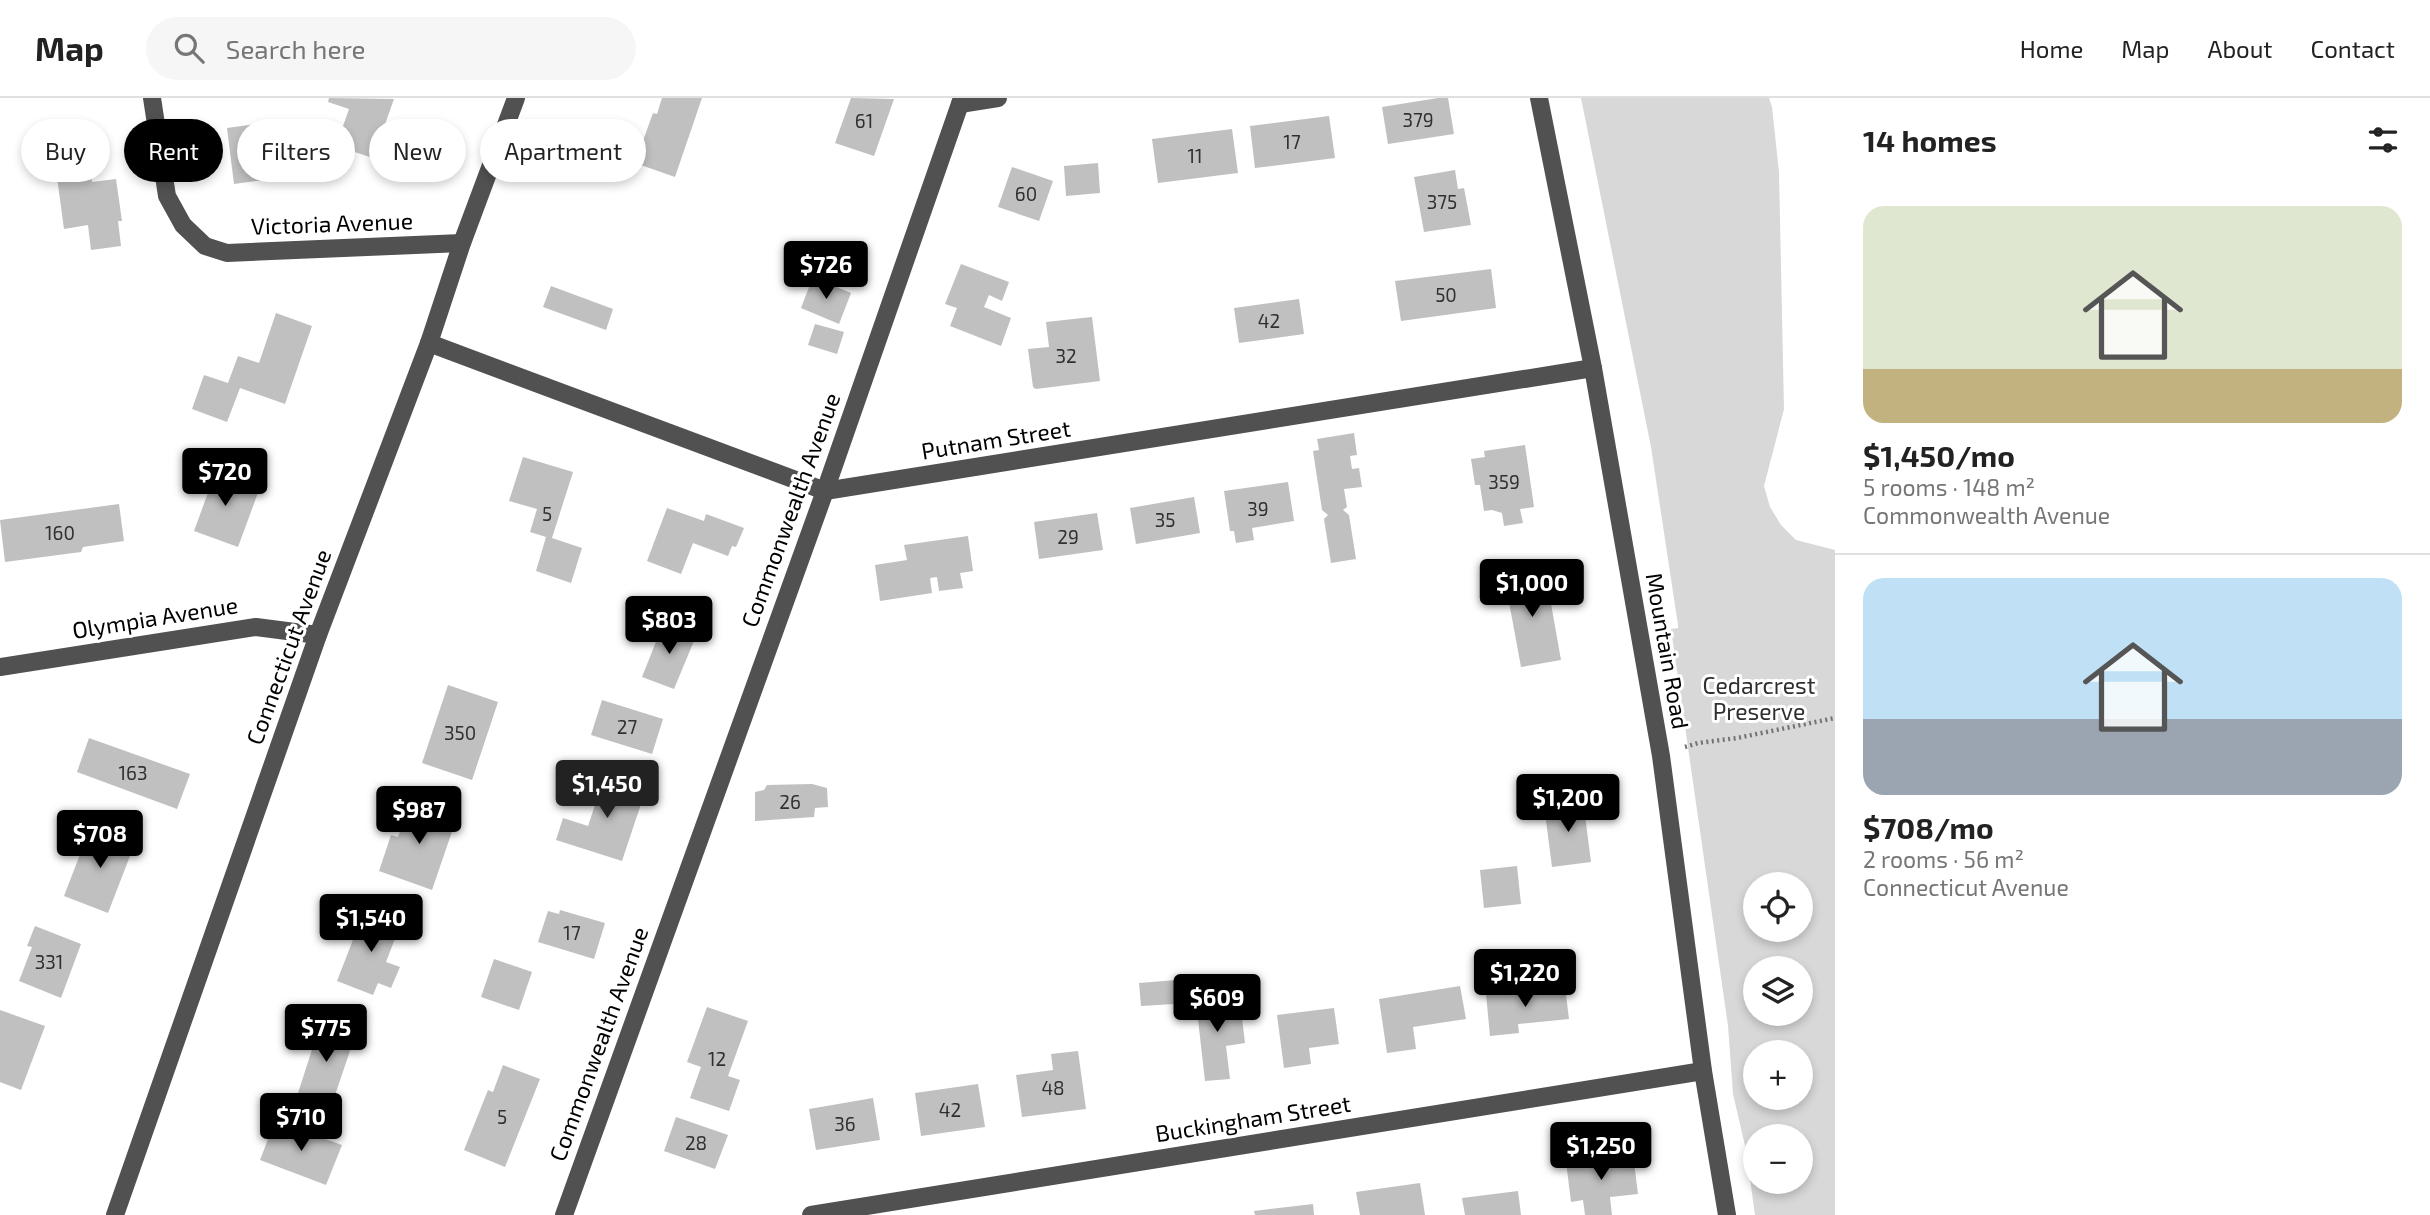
<!DOCTYPE html>
<html lang="en">
<head>
<meta charset="utf-8">
<style>
	:root { --surface:#fff; --page:#f6f6f6; --text:#222; --muted:#767676; --line:#e0e0e0; --accent:#000 }
	body { margin:0; font-family:"Exo 2",sans-serif; background:var(--page); color:var(--text); height:100vh; display:flex; flex-direction:column; font-size:26px; white-space:nowrap }
	* { box-sizing:border-box; margin:0 }
	p { font-size:23px; color:var(--muted) }
	.icon { flex:none; width:38px; height:38px; fill:none; stroke:currentColor; stroke-width:2; stroke-linecap:round; stroke-linejoin:round }
	.map { position:relative; flex:1; overflow:hidden }
	.panel { display:flex; flex-direction:column; background:var(--surface); width:595px }
	.panel>* { flex:none }
	.guide { position:absolute; left:21px; top:21px; width:665px; height:63px; display:flex; gap:14px }
	.controls { position:absolute; left:1743px; top:774px; display:grid; gap:14px }
	.controls a { display:grid; place-items:center; width:70px; height:70px; border-radius:50%; background:var(--surface); box-shadow:0 4px 10px #0003; font-size:35px }
	.price { position:absolute; translate:-50% -60px; padding:0 16px; border-radius:7px; background:var(--accent); color:#fff; font-size:23px; line-height:46px; filter:drop-shadow(0 2px 4px #0008) }
	.price::after { content:''; position:absolute; left:50%; top:42px; width:21px; height:16px; margin-left:-10px; background:inherit; clip-path:polygon(0 0,100% 0,50% 100%) }
	.price.selected { background:#222; color:#fff }
	ul { padding:0; list-style:none }
	li { display:grid; align-content:center; gap:14px; height:371px; padding:0 28px }
	li+li { border-top:2px solid var(--line) }
	li span { display:grid; place-items:center; height:217px; border-radius:21px; color:#555 }
	li>.icon { margin-inline-start:auto }
	span .icon { width:126px; height:126px; fill:#fffc; stroke-width:1 }
	li b { font-size:30px }
	h2 { display:flex; justify-content:space-between; align-items:center; height:84px; padding:0 28px; font-size:30px }
	.pill { padding:0 24px; border-radius:32px; background:var(--surface); box-shadow:0 4px 10px #0003; font-size:24px; line-height:63px }
	.pill.selected { background:var(--accent); color:#fff }
	header { display:flex; align-items:center; gap:42px; box-sizing:border-box; height:98px; padding:0 35px; background:var(--surface); border-bottom:2px solid var(--line) }
	header strong { font-size:33px }
	nav { display:flex; gap:38px; margin-inline-start:auto; font-size:24px }
	.search { width:490px; height:63px; background:var(--page); display:flex; align-items:center; gap:18px; box-sizing:border-box; padding:0 24px; border-radius:38px; color:var(--muted); font-size:26px }
	main { display:flex; flex:1; min-height:0 }
	.map>svg:first-child { display:block }
</style>
</head>
<body>
<header>
<strong>Map</strong>
<div class="search"><svg class="icon" aria-label="search" viewBox="0 0 24 24"><circle cx="10" cy="10" r="6"/><path d="M15 15l6 6"/></svg>Search here</div>
<nav><a>Home</a><a>Map</a><a>About</a><a>Contact</a></nav>
</header>
<main>
<div class="map">
<svg width="1835" height="1117" viewBox="0 0 1835 1117">
	<rect width="100%" height="100%" fill="#fff"/>
	<path fill="#d8d8d8" fill-rule="evenodd" d="M1581,0H1769L1772,9L1779,74L1784,311L1764,388L1770,409L1781,427L1796,442L1835,452V1117H1755L1746,1052L1733,996L1728,928L1671,531L1678,530V527L1651,349ZM1755,786H1801V831H1755ZM1755,870H1801V915H1755ZM1755,954H1801V999H1755ZM1755,1038H1801V1083H1755Z"/>
	<g fill="#c0c0c0">
		<path d="M329,0L394,1L373,60L336,48L349,11L328,4Z"/>
		<path d="M662,0H702L675,79L635,65L653,15L657,16Z"/>
		<path d="M851,0L894,1L874,58L835,45Z"/>
		<path d="M1438,0H1448L1454,36L1388,46L1382,9Z"/>
		<path d="M1329,18L1335,60L1255,70L1250,28Z"/>
		<path d="M264,25L272,81L234,86L227,30Z"/>
		<path d="M87,26L93,65L90,67L92,84L116,81L122,123H118L121,148L91,152L88,127L64,131L56,72L42,74L36,34Z"/>
		<path d="M1232,31L1238,75L1158,85L1152,41Z"/>
		<path d="M1098,65L1100,95L1066,98L1064,68Z"/>
		<path d="M1012,69L1053,83L1039,123L998,109Z"/>
		<path d="M1455,72L1458,91L1464,90L1471,127L1424,134L1414,79Z"/>
		<path d="M961,166L1009,184L1002,203L989,197L984,209L1011,220L1001,248L950,228L957,210L945,206Z"/>
		<path d="M1491,171L1496,210L1401,223L1395,183Z"/>
		<path d="M813,179L851,195L839,226L801,210Z"/>
		<path d="M551,188L613,211L606,232L543,209Z"/>
		<path d="M1299,201L1304,236L1239,245L1234,210Z"/>
		<path d="M276,215L312,228L285,306L240,290L227,324L192,311L204,277L228,285L238,258L259,265Z"/>
		<path d="M1092,219L1100,283L1036,291L1033,289L1028,251L1049,249L1046,224Z"/>
		<path d="M815,226L844,234L837,256L808,247Z"/>
		<path d="M1354,335L1357,357L1350,358L1352,371L1359,370L1362,389L1344,391L1347,409L1343,412L1349,417L1356,461L1331,465L1324,421L1328,417L1322,412L1313,353L1319,352L1317,341Z"/>
		<path d="M1525,347L1534,409L1520,411L1523,425L1504,428L1502,415L1492,412L1484,413L1480,387H1475L1471,361L1485,359L1484,353Z"/>
		<path d="M523,359L573,374L552,440L582,450L571,485L536,473L546,439L530,434L537,411L509,403Z"/>
		<path d="M204,372L259,392L238,449L194,433L209,392L198,389Z"/>
		<path d="M1288,384L1294,423L1252,430L1254,442L1236,445L1234,433H1230L1224,393Z"/>
		<path d="M1194,399L1200,435L1136,446L1130,410Z"/>
		<path d="M119,406L124,443L83,449L81,454L5,464L0,422Z"/>
		<path d="M667,410L704,423L706,416L744,430L736,449L732,448L728,458L693,445L681,476L647,463Z"/>
		<path d="M1097,415L1103,452L1039,461L1034,424Z"/>
		<path d="M968,438L973,473L960,475L963,490L939,493L937,479L930,480L932,495L880,503L875,467L907,462L904,447Z"/>
		<path d="M1539,471L1545,498L1550,500L1561,562L1521,569L1504,477Z"/>
		<path d="M663,526L696,538L674,591L642,579Z"/>
		<path d="M448,587L498,604L472,682L422,665Z"/>
		<path d="M602,602L663,621L652,656L591,637Z"/>
		<path d="M89,640L190,676L177,711L77,674Z"/>
		<path d="M605,677L646,691L622,763L556,742L563,720L588,728Z"/>
		<path d="M812,686L827,690L828,709L815,710L814,719L755,723V694L764,692L767,687Z"/>
		<path d="M1583,702L1591,764L1552,769L1544,707Z"/>
		<path d="M411,703L457,719L432,792L379,773L391,737L398,739Z"/>
		<path d="M91,728L135,745L108,815L64,798Z"/>
		<path d="M1517,768L1521,806L1484,810L1480,772Z"/>
		<path d="M365,811L401,825L386,864L400,869L391,890L378,885L373,897L337,883Z"/>
		<path d="M560,812L605,825L594,861L538,844L548,813L559,816Z"/>
		<path d="M35,828L81,846L61,900L19,883L32,849L27,848Z"/>
		<path d="M494,861L532,874L519,912L481,899Z"/>
		<path d="M1189,881L1191,905L1141,908L1139,885Z"/>
		<path d="M1460,888L1466,921L1413,929L1416,951L1387,955L1379,901Z"/>
		<path d="M1565,888L1569,921L1518,926L1519,935L1490,938L1486,896Z"/>
		<path d="M1223,892L1226,922L1242,920L1245,945L1226,948L1230,981L1205,983L1195,895Z"/>
		<path d="M707,909L748,923L728,978L740,982L729,1013L690,1000L701,969L687,964Z"/>
		<path d="M1334,910L1339,946L1309,950L1311,966L1284,970L1277,917Z"/>
		<path d="M0,912L45,928L21,992L0,984Z"/>
		<path d="M321,924L356,935L331,1009L297,998Z"/>
		<path d="M1078,953L1086,1011L1022,1019L1016,977L1053,972L1051,956Z"/>
		<path d="M503,967L540,981L505,1069L464,1052L488,992L493,994Z"/>
		<path d="M978,986L985,1029L921,1038L915,995Z"/>
		<path d="M873,1000L880,1042L816,1052L809,1011Z"/>
		<path d="M676,1019L728,1037L715,1071L664,1053Z"/>
		<path d="M275,1023L342,1047L326,1087L260,1062Z"/>
		<path d="M1633,1056L1638,1096L1610,1099L1612,1117H1585L1583,1102L1571,1104L1566,1064Z"/>
		<path d="M1420,1085L1425,1117H1360L1356,1094Z"/>
		<path d="M1518,1093L1521,1117H1465L1462,1100Z"/>
		<path d="M1313,1106L1314,1117H1255L1254,1113Z"/>
	</g>
	<g fill="none" stroke-linecap="round" stroke-linejoin="round">
		<path stroke="#737373" stroke-width="4.5" stroke-dasharray="2 3.5" stroke-linecap="butt" d="M1685,649L1698,645L1737,640L1835,620"/>
		<g stroke="#515151" stroke-width="18">
			<path d="M152,0L167,98L183,127L205,148L227,155L462,145"/>
			<path d="M1539,0L1593,270L1661,658L1703,973L1727,1117"/>
			<path d="M960,6L998,0"/>
			<path d="M429,245L825,393L1593,270"/>
			<path d="M0,569L256,529L318,537"/>
			<path d="M115,1117L318,537L429,245L462,145L516,0"/>
			<path d="M564,1117L825,393L962,0"/>
			<path d="M811,1117L1703,973"/>
		</g>
	</g>
	<g text-anchor="middle" stroke-width="6" stroke-linejoin="round" paint-order="stroke">
		<g font-size="19" fill="#303030">
			<text x="1418" y="29">379</text>
			<text x="864" y="30">61</text>
			<text x="1292" y="51">17</text>
			<text x="1195" y="65">11</text>
			<text x="1026" y="103">60</text>
			<text x="1442" y="111">375</text>
			<text x="1446" y="204">50</text>
			<text x="1269" y="230">42</text>
			<text x="1066" y="265">32</text>
			<text x="1504" y="391">359</text>
			<text x="1258" y="418">39</text>
			<text x="547" y="423">5</text>
			<text x="1165" y="429">35</text>
			<text x="60" y="442">160</text>
			<text x="1068" y="446">29</text>
			<text x="627" y="636">27</text>
			<text x="460" y="642">350</text>
			<text x="133" y="682">163</text>
			<text x="790" y="711">26</text>
			<text x="572" y="842">17</text>
			<text x="49" y="871">331</text>
			<text x="717" y="968">12</text>
			<text x="1053" y="997">48</text>
			<text x="950" y="1019">42</text>
			<text x="502" y="1026">5</text>
			<text x="845" y="1033">36</text>
			<text x="696" y="1052">28</text>
		</g>
		<g font-size="23" fill="#000" stroke="#fff">
			<text transform="translate(332 126) rotate(-2)" y="8">Victoria Avenue</text>
			<text transform="translate(996 342) rotate(-9)" y="8">Putnam Street</text>
			<text transform="translate(791 412) rotate(-70)" y="8">Commonwealth Avenue</text>
			<text transform="translate(155 520) rotate(-9)" y="8">Olympia Avenue</text>
			<text transform="translate(289 549) rotate(-70)" y="8">Connecticut Avenue</text>
			<text transform="translate(1667 553) rotate(80)" y="8">Mountain Road</text>
			<text transform="translate(599 946) rotate(-70)" y="8">Commonwealth Avenue</text>
			<text transform="translate(1253 1021) rotate(-9)" y="8">Buckingham Street</text>
		</g>
		<g font-size="23" fill="#2f2f2f" stroke="#fff">
			<text x="1759" y="596">Cedarcrest<tspan x="1759" dy="26">Preserve</tspan></text>
		</g>
	</g>
</svg>
<div class="controls">
<a><svg class="icon" aria-label="locate" viewBox="0 0 24 24"><circle cx="12" cy="12" r="6"/><path d="M12 2v4M12 18v4M2 12h4M18 12h4"/></svg></a>
<a><svg class="icon" aria-label="layers" viewBox="0 0 24 24"><path d="M12 4l9 5-9 5-9-5zM3 14l9 5 9-5"/></svg></a>
<a>+</a>
<a>−</a>
</div>
<b class="price" style="left:826px;top:203px">$726</b>
<b class="price" style="left:225px;top:410px">$720</b>
<b class="price" style="left:1532px;top:521px">$1,000</b>
<b class="price" style="left:669px;top:558px">$803</b>
<b class="price selected" style="left:607px;top:722px">$1,450</b>
<b class="price" style="left:1568px;top:736px">$1,200</b>
<b class="price" style="left:419px;top:748px">$987</b>
<b class="price" style="left:100px;top:772px">$708</b>
<b class="price" style="left:371px;top:856px">$1,540</b>
<b class="price" style="left:1525px;top:911px">$1,220</b>
<b class="price" style="left:1217px;top:936px">$609</b>
<b class="price" style="left:326px;top:966px">$775</b>
<b class="price" style="left:301px;top:1055px">$710</b>
<b class="price" style="left:1601px;top:1084px">$1,250</b>
<div class="guide">
<a class="pill">Buy</a>
<a class="pill selected">Rent</a>
<a class="pill">Filters</a>
<a class="pill">New</a>
<a class="pill">Apartment</a>
</div>
</div>
<section class="panel">
<h2>14 homes<svg class="icon" aria-label="filters" viewBox="0 0 24 24"><path d="M4 7h16M4 17h16"/><circle cx="9" cy="7" r="2"/><circle cx="15" cy="17" r="2"/></svg></h2>
<ul>
<li><span style="background:linear-gradient(#dfe7d0 75%,#c2b280 0)"><svg class="icon" aria-label="home" viewBox="0 0 24 24"><path d="M3 11l9-7 9 7M6 9v11h12V9"/></svg></span><div><b>$1,450/mo</b><p>5 rooms · 148 m²</p><p>Commonwealth Avenue</p></div></li>
<li><span style="background:linear-gradient(#bfe0f5 65%,#9aa5b1 0)"><svg class="icon" aria-label="home" viewBox="0 0 24 24"><path d="M3 11l9-7 9 7M6 9v11h12V9"/></svg></span><div><b>$708/mo</b><p>2 rooms · 56 m²</p><p>Connecticut Avenue</p></div></li>
</ul>
</section>
</main>
</body>
</html>
